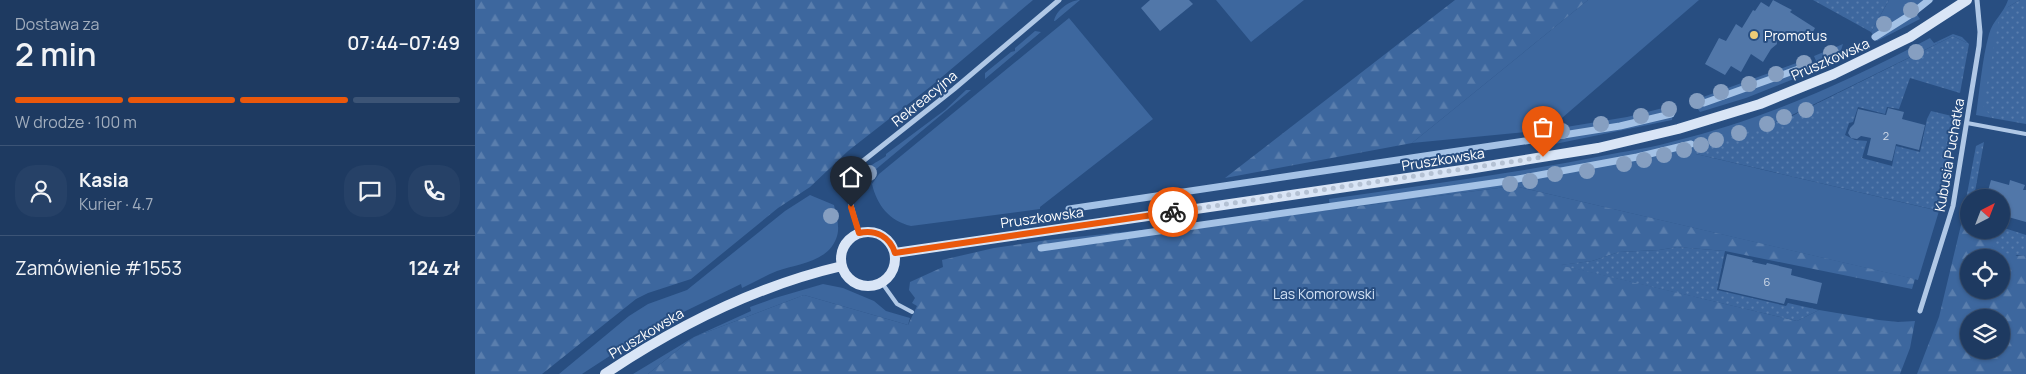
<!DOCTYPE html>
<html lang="pl">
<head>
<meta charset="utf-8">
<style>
	:root { --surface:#1e3a61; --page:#264167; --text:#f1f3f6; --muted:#a1adbd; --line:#3c5476; --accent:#ea580c }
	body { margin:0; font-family:Manrope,sans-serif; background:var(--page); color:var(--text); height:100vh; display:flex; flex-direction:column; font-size:19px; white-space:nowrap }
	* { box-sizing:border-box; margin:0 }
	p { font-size:16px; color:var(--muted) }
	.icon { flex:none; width:28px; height:28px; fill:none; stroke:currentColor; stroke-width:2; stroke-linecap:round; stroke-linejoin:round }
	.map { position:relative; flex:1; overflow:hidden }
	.sheet { display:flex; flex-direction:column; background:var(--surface); width:475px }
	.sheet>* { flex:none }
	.needle { width:32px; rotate:42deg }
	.fabs { position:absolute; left:1485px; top:189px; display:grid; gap:10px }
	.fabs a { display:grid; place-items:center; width:50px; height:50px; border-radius:50%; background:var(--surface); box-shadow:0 1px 4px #0004,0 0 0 1px var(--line); font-size:25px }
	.pin { position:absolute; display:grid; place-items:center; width:42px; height:42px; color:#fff; margin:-51px -21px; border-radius:50% 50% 50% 0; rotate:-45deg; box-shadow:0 0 5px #0007 }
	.pin .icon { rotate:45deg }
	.courier { position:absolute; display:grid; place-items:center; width:50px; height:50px; margin:-25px; border:4px solid #ea580c; border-radius:50%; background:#fff; color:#222; box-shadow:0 1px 6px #0007 }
	.overview em { font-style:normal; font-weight:600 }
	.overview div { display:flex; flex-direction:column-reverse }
	.overview { display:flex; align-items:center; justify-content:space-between; height:85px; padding:0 15px }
	h1 { font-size:32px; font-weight:600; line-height:38px }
	.bar { display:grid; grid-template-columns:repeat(4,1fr); gap:8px 5px; align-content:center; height:60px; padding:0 15px }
	.bar i { height:6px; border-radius:4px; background:var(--line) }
	.bar .on { background:var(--accent) }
	.bar p { grid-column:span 4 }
	.line { display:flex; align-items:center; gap:12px; padding:0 15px; border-top:1px solid var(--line) }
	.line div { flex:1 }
	.round { display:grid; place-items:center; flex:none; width:52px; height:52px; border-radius:20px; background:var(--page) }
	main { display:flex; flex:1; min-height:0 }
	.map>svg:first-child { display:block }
	.grass { fill:#3d679e }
	.forest { fill:url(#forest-firs); fill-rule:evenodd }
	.park { fill:url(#park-dots) }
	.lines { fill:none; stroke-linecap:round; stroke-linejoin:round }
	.stream { stroke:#a4c2e6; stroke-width:7 }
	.building { fill:#5177a9 }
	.lane { stroke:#b0c8e6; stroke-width:4 }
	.street { stroke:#b0c8e6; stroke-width:5 }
	.secondary { stroke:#d9e5f6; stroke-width:10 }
	.tree { fill:#869fc1 }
	.done { stroke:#b4c1d3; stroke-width:5; stroke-dasharray:0 9 }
	.route { stroke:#ea580c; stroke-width:6 }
	.poi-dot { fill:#edcc76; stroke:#284e81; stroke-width:2 }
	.labels { text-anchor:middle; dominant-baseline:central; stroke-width:4; stroke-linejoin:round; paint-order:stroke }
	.number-label { font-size:11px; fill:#d4ddea }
	.poi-label { font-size:14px; fill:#fff; stroke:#284e81; text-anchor:start }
	.street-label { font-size:14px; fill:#fff; stroke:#284e81 }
	.park-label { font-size:14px; fill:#d3e2f5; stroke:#284e81 }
</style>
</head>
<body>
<main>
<section class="sheet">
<div class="overview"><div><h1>2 min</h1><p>Dostawa za</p></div><em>07:44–07:49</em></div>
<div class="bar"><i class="on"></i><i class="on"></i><i class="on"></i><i></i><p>W drodze · 100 m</p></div>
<div class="line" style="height:90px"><a class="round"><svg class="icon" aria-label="person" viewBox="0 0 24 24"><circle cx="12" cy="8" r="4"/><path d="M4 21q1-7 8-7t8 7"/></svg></a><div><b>Kasia</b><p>Kurier · 4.7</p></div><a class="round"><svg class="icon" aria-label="chat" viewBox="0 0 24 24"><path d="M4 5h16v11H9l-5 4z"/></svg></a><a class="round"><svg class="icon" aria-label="phone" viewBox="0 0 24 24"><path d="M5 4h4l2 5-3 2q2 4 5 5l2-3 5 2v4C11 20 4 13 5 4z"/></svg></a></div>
<div class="line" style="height:65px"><div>Zamówienie #1553</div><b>124 zł</b></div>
</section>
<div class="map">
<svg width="1551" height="374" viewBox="0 0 1551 374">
	<defs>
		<pattern id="forest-firs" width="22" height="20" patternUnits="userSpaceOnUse" patternTransform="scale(1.25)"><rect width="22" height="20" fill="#3d679e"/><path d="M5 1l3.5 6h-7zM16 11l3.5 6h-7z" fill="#5a7ead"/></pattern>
		<pattern id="park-dots" width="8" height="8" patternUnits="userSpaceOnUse" patternTransform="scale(1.25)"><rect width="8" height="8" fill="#3d679e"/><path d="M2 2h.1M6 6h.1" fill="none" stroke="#5a7ead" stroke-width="1.8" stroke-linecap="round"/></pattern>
	</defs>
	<rect width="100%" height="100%" fill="#284e81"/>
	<path class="grass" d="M605,0L580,21H579C581,10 595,0 605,0Z
		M741,0H829L776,42Z
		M1113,0H1224L1073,130L1152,117L1200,105L1197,120L1075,145L1072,130L937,143Z
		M1414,0H1459L1441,13L1445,19L1402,41L1396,32Z
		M1533,0H1545L1533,7L1509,106L1517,118L1501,115C1505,88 1507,60 1514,34C1518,20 1529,13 1533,0Z
		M594,18L678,119L565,207V209L436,226C414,221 402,205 397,184L404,174Z
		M560,31L566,32L510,79V73L536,52L540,51V48Z
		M1478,34L1487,37L1494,44L1478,36L1313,117L1221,154L1464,211L1443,280L1039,186L855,210L854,199C948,185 1043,173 1137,154C1158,150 1180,147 1200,141C1290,119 1374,81 1455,38L1459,43Z
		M1368,44L1363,60L1344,68L1339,56Z
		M1335,58L1334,73L1271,98L1225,112L1217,101Z
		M491,90H496L400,170L392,182H386C389,166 400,164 411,156V154L470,110Z
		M335,195L359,205C361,216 366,227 361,239C352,262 322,264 302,271C290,276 279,282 267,288L266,284L184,324L107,374H84L154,316L173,304L212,290L310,211Z
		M348,284L368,288L399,301L411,311L435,318L433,325L329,295L219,337L173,374H158L219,337L276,311L275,307L300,298Z"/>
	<path class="forest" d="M0,0H558L455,87L373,151L335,187L303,208L216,279L173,293L161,299L67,374H0Z
		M980,0H1113L937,143L750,178Z
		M1039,186L1440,279L1437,289L1250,251L1202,247L1184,250L1144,252L1117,261L1086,265L1322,321L1344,310L1404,320L1423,322L1440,321L1435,348L1425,374H173L219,337L329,295L433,325L442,306L437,303L440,298L434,290L435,282L468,267L467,260L519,248L573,240L855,210Z
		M1494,220V230H1509V234L1542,256L1551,255V374H1442L1464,317L1487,221ZM1494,258H1526V290H1494ZM1494,318H1526V350H1494Z"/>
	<path class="park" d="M1338,0H1414L1396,32Z
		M1545,0H1551V124L1517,118L1508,106L1524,19L1533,7Z
		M1478,36L1494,44L1485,93L1435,78L1424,109L1412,107L1410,114L1383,107L1378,122L1374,123L1370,135L1380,140L1392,141L1387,158L1417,166L1421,146L1445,152L1452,119L1456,111L1481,117L1465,211L1221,154L1219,149L1313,118Z
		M1509,142L1499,197L1494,198V220L1487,221L1501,146Z
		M1526,227L1551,235V255C1534,257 1512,249 1509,230H1526Z
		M1202,247L1250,251L1242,290L1311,306L1313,303L1344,310L1322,321L1084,265L1117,261L1144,252L1184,250Z"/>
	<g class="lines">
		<path class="stream" d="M1400,37L1435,15L1454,0
			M1229,103L1332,66
			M594,209L1063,139L1145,126L1196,114
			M566,248L1032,181L1162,157L1216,144"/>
	</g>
	<path class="building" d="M675,0H714L718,4L685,31L666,8Z
		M1298,0L1317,10L1315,12L1340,28L1333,41L1329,38L1326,43L1305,31L1301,38L1302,44L1296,49L1288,62L1276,54L1266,72L1256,66L1250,75L1230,64L1244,38L1251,41L1261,24L1267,28L1278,10L1280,11L1286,2L1294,7Z
		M1413,108L1429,112L1427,119L1450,125L1444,150L1421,144L1417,161L1392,155L1396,138L1386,136L1382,139L1376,138L1373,133L1375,128L1379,124L1383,109L1411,115Z
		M1516,180L1534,185L1535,180L1550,185L1548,190H1551V222L1526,215V198H1511Z
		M1252,254L1278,260L1277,262L1291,265L1292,263L1317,269L1316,275L1347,283L1342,304L1311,298L1309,304L1244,289Z"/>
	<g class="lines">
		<path class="lane" d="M1492,123L1551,134
			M407,283L422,304L437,312"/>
		<path class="street" d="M384,233C377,209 367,188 383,165L479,89L584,0
			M1445,311L1478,206L1504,46L1505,32L1502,0"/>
		<path class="secondary" d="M366 259a27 27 0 1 1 54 0a27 27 0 1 1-54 0Z
			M420,253L994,169L1123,148L1203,129L1285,104L1359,74L1435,37L1492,0
			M130,374C203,325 281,286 367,266"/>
	</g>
	<g class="tree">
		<circle cx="1436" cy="10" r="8"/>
		<circle cx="1409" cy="24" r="8"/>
		<circle cx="1441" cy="52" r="8"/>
		<circle cx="1356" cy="53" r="8"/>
		<circle cx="1329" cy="63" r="8"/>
		<circle cx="1301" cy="74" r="8"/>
		<circle cx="1274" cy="84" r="8"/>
		<circle cx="1246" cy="92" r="8"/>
		<circle cx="1222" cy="101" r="8"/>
		<circle cx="1194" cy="109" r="8"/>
		<circle cx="1331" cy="110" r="8"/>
		<circle cx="1166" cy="116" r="8"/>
		<circle cx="1309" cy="117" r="8"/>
		<circle cx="1126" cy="124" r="8"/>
		<circle cx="1292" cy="124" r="8"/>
		<circle cx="1087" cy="131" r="8"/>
		<circle cx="1264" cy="133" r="8"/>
		<circle cx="1241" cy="140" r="8"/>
		<circle cx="1226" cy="145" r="8"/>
		<circle cx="1209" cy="150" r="8"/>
		<circle cx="1189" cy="155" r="8"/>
		<circle cx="1169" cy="160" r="8"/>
		<circle cx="1149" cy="164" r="8"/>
		<circle cx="1112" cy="171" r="8"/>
		<circle cx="394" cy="173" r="8"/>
		<circle cx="1080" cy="174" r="8"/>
		<circle cx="1055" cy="181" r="8"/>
		<circle cx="1035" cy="184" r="8"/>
		<circle cx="356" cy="216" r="8"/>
	</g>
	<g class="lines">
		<path class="done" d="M698,212L1068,157"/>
		<path class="route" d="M376,207L384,233C401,229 415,237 420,253L698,212"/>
	</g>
	<circle class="poi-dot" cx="1279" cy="35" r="5"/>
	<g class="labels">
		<g class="number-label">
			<text x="1411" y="135">2</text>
			<text x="1292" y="281">6</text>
		</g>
		<g class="poi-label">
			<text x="1289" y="35">Promotus</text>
		</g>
		<g class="street-label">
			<text transform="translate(1355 59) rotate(-24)">Pruszkowska</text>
			<text transform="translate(449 98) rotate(-39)">Rekreacyjna</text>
			<text transform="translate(1474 155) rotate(-80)">Kubusia Puchatka</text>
			<text transform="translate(968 159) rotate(-9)">Pruszkowska</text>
			<text transform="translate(567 217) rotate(-8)">Pruszkowska</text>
			<text transform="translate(171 333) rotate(-31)">Pruszkowska</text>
		</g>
		<g class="park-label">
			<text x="849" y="293">Las Komorowski</text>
		</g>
	</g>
</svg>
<div class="fabs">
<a><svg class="needle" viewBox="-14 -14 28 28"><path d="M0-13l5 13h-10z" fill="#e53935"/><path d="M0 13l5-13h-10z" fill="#a1adbd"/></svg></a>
<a><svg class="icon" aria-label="locate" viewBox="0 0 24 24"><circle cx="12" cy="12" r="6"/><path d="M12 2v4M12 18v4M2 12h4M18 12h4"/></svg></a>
<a><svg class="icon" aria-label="layers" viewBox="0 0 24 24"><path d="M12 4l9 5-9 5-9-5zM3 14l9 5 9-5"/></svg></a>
</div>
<div class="pin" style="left:1068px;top:157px;background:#ea580c"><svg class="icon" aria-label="bag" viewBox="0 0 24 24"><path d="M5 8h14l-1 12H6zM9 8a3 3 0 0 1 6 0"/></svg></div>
<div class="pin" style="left:376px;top:207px;background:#1f2937"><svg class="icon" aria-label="home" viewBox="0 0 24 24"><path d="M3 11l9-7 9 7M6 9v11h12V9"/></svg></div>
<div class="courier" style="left:698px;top:212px"><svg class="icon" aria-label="bike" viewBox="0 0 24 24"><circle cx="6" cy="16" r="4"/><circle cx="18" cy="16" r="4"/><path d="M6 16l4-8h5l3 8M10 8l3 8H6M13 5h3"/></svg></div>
</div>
</main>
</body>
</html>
